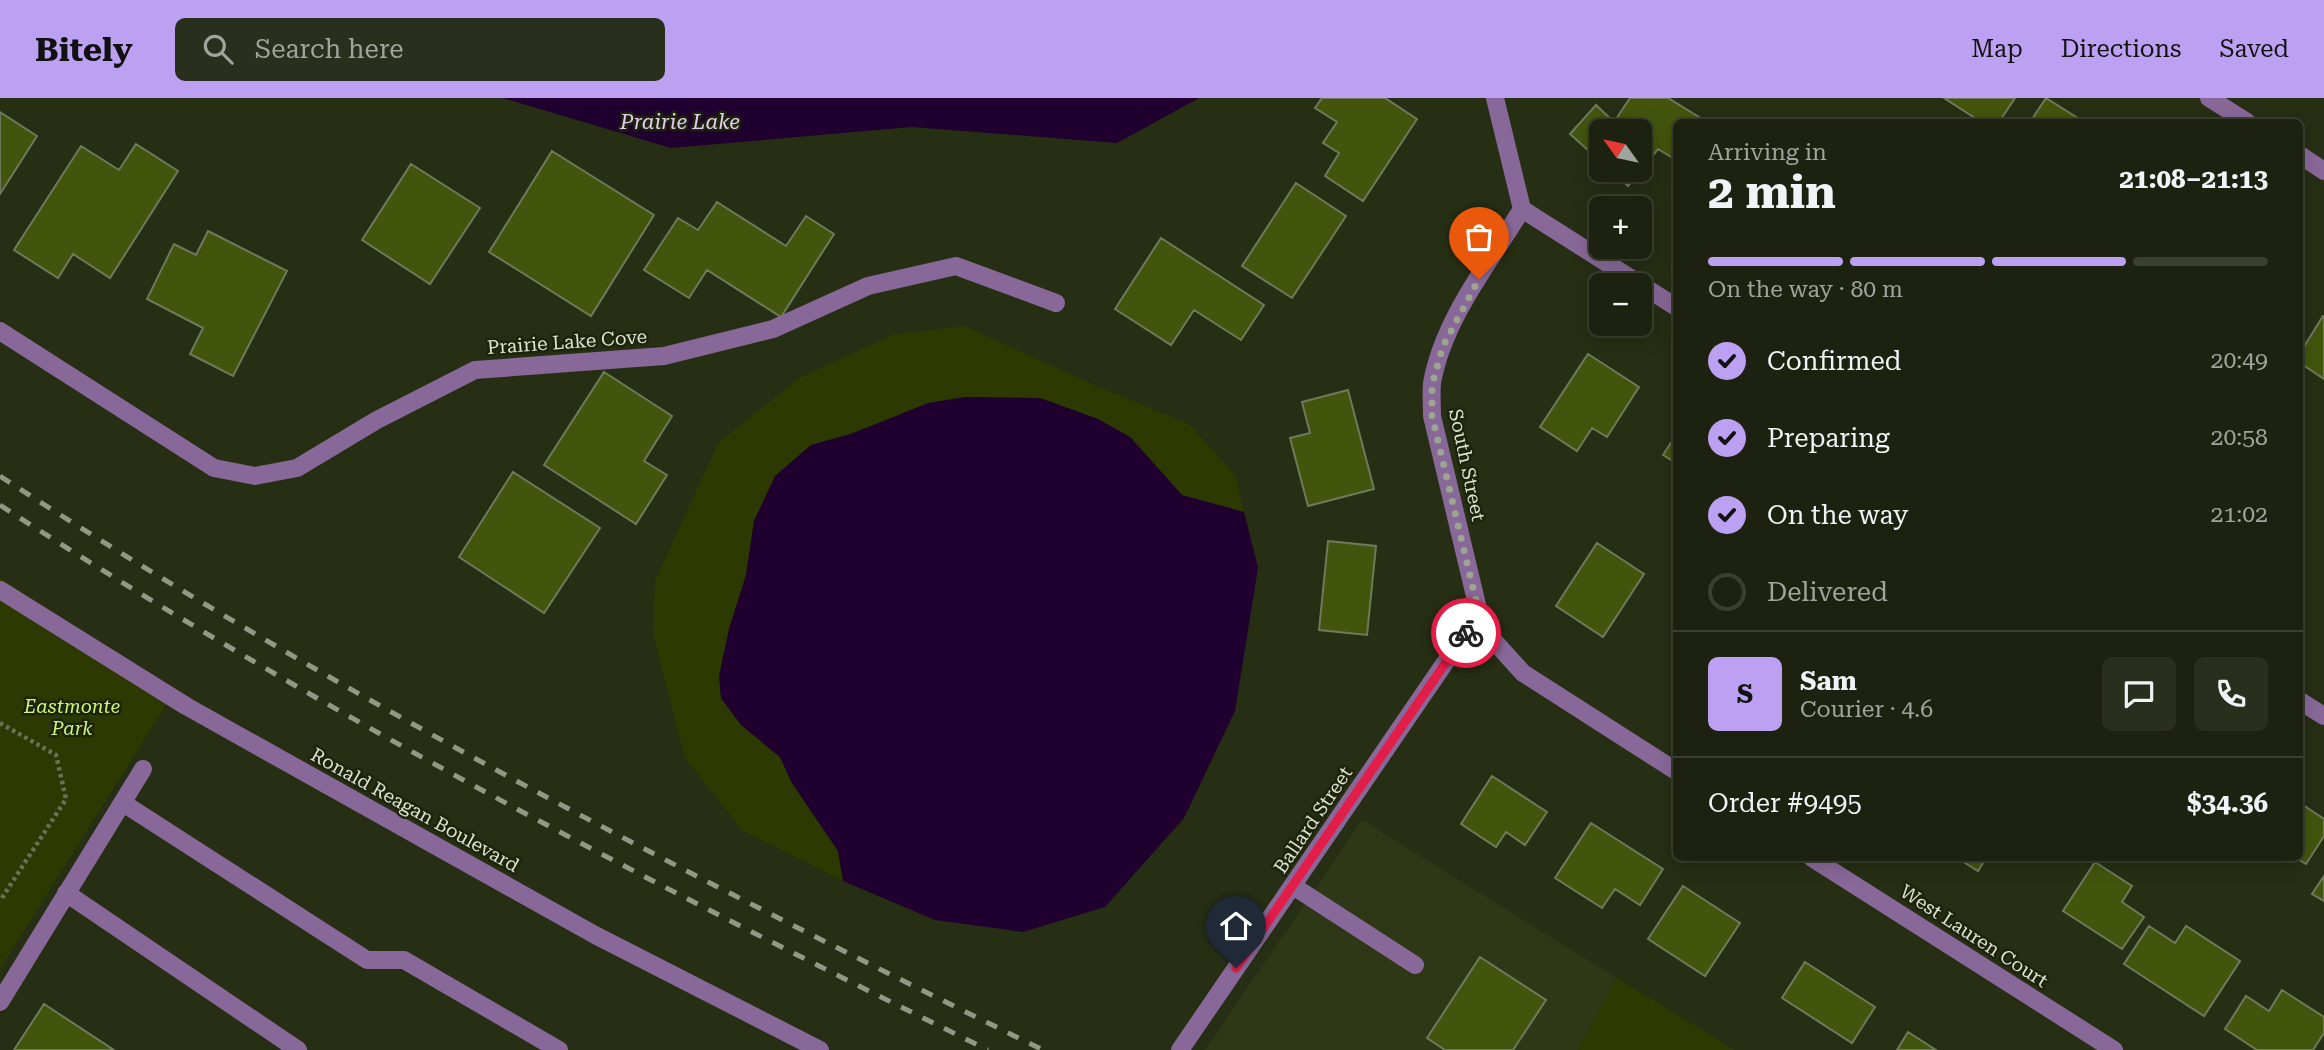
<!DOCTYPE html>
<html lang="en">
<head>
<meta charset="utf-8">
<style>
	:root { --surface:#1c220f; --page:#292f1d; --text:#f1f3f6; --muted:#a0a49e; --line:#3a3f2f; --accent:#bca0f2 }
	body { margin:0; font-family:"Roboto Serif",serif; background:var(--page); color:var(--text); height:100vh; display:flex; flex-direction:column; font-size:26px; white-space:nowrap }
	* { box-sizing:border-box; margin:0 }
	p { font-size:23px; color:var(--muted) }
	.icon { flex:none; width:38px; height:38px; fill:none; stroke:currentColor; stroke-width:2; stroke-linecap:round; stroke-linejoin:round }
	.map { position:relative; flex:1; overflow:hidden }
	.details { position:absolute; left:1673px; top:21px; width:630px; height:742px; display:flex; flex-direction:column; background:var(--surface); border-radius:10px; box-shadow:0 4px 18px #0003,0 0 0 2px var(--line) }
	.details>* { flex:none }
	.needle { width:46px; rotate:303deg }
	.controls { position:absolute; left:1589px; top:21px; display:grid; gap:14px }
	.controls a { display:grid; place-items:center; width:63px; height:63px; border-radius:10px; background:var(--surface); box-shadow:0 4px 18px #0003,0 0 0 2px var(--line); font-size:35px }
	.pin { position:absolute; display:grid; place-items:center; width:60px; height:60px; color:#fff; margin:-72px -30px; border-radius:50% 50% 50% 0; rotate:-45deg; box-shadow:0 0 7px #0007 }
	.pin .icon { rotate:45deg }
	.courier { position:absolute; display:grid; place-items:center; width:70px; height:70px; margin:-35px; border:5px solid #e11d48; border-radius:50%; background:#fff; color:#222; box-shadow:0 2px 9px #0007 }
	.summary em { font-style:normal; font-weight:700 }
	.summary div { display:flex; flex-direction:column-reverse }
	.summary { display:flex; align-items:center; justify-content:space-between; height:119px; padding:0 35px }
	h1 { font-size:46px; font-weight:700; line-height:52px }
	.bar { display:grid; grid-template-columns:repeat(4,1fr); gap:10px 7px; align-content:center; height:84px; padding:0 35px }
	.bar i { height:9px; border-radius:5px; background:var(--line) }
	.bar .selected { background:var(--accent) }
	.bar p { grid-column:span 4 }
	.line { display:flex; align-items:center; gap:18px; padding:0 35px; border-top:2px solid var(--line) }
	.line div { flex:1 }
	.round { display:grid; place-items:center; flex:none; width:74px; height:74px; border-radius:10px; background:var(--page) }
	ol { padding:0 35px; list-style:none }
	li { display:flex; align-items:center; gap:21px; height:77px }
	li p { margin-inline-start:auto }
	li .icon { padding:7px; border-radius:50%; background:var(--accent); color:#111; stroke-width:4 }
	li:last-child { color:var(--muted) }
	li i { width:38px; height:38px; border:4px solid var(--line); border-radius:50% }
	header { display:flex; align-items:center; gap:42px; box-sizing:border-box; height:98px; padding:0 35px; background:var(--accent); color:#111 }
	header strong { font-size:33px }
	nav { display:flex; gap:38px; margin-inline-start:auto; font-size:24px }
	.search { width:490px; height:63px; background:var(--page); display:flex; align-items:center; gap:18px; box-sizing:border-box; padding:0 24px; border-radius:10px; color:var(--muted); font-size:26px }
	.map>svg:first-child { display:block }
	.built { fill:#2e3817 }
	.green { fill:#2c3a02 }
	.water { fill:#20002e }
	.building { fill:#43550d; stroke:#6f795c; stroke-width:2 }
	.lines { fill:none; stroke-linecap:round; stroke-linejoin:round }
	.path { stroke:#69715a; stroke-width:4.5; stroke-dasharray:3.5 3.5; stroke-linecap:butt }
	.minor { stroke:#886898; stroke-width:18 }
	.rail { stroke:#919884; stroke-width:5; stroke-dasharray:12 12; stroke-linecap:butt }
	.done { stroke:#9da490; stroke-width:7; stroke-dasharray:0 12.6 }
	.route { stroke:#e11d48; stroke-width:9 }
	.labels { text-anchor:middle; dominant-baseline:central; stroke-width:5; stroke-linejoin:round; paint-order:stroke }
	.street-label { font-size:19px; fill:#dde3d3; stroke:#1c240a }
	.park-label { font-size:19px; font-style:italic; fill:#cff37e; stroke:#1c240a }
	.water-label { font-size:21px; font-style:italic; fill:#e6ccf3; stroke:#1c240a }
</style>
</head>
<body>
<header>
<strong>Bitely</strong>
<div class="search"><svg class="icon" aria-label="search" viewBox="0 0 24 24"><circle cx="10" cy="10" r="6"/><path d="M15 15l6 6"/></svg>Search here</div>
<nav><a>Map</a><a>Directions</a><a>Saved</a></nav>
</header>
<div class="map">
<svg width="2324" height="952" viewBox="0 0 2324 952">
	<rect width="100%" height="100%" fill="#262e14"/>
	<path class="built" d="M1362,722L1617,880L1577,952H1205Z"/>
	<path class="green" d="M964,228L1099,289L1189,326L1235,377L1244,414L1182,397L1130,339L1098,321L1040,300L965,299L811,347L754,423L746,477L729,531L719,578L721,601L762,645L780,659L792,685L838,753L843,783L743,733L685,660L653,535L655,483L718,345L799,280L894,236Z
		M0,479L171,599L0,871Z
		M1617,880L1735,952H1577Z"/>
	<path class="water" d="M503,0H1199L1117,45L912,29L671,50Z
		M965,299L1040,300L1098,321L1130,339L1182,397L1244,414L1258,470L1235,613L1184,720L1105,809L1023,834L935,822L843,783L838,753L792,685L780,659L741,627L721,600L719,578L729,531L746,477L754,423L775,378L811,347L851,336L928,305Z"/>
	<path class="building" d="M1322,0H1385L1417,21L1363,103L1325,78L1339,55L1323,45L1337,24L1315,10Z
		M1630,0H1668L1707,24H1676V62L1658,51L1628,88L1610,72H1640V33H1601V64L1570,36L1596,7L1614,24Z
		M1944,0H2015L1999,24H1981Z
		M2046,0L2084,24H2030Z
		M0,14L37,38L0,96Z
		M136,46L178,73L110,180L73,156L58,180L14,152L81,48L119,72Z
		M552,53L654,117L591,218L489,154Z
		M411,66L480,110L430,186L362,142Z
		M1296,85L1346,118L1292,200L1242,168Z
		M717,104L786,148L806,118L834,136L781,219L707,172L689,200L644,172L678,120L698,132Z
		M208,133L287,173L233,278L190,256L203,230L147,201L174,146L196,157Z
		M1161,140L1264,207L1241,242L1194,212L1171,247L1115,211Z
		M2323,218H2324V281L2300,265V255Z
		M1588,256L1639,289L1607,339L1592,330L1577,353L1540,329Z
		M604,274L672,318L644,363L667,377L636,426L544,367Z
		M1348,292L1374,391L1308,408L1290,340L1310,335L1302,304Z
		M1676,337V365L1663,357Z
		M513,374L600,430L544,515L459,459Z
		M1328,443L1376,448L1367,537L1319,532Z
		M1597,445L1644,476L1603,539L1556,508Z
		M1492,678L1547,714L1525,747L1506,734L1496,749L1461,726Z
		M2300,705L2324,721V738L2306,766L2296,760H2300Z
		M1591,725L1663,771L1640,807L1615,791L1602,810L1555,780Z
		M1957,760H1986L1978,773Z
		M2095,764L2132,788L2122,804L2144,819L2122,851L2063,813Z
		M2324,778V803L2312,796Z
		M1683,788L1740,825L1705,878L1648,841Z
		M2149,828L2175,845L2186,828L2240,863L2204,918L2124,866Z
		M1480,859L1546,902L1513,952H1445L1427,940Z
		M1805,864L1875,909L1852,945L1782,900Z
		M2282,892L2324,919V935L2313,952H2257L2225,931L2246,898L2269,913Z
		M44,906L114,952H14Z
		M1908,934L1936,952H1897Z"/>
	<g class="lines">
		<path class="path" d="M0,625L56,657L66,701L0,803"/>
		<path class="minor" d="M1495,0L1522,111C1489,165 1443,222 1432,285C1431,296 1432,308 1432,318L1479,515L1494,543L1523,575L1676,673
			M2209,0L2247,24
			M2300,57L2324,73
			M1522,111L1676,209
			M0,233L214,370L255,378L297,370L377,322L475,272L664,258L773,231L868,188L956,168L1056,205
			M0,492L186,608L595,837L820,952
			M2300,603L2324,618
			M123,705L367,862H404L559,952
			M1812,760L2114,952
			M1293,788L1415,867
			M66,795L298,952
			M0,904L143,671
			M1180,952L1479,515"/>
		<path class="rail" d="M0,378C332,595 687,777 1043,952
			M0,407C315,612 651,786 988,952"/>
	</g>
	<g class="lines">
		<path class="done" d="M1466,535L1479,515L1432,318V287L1443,248L1479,181"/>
		<path class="route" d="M1236,870L1466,535"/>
	</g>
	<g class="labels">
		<g class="street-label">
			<text transform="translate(567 244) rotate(-4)">Prairie Lake Cove</text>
			<text transform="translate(1467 367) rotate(78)">South Street</text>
			<text transform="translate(415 712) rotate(29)">Ronald Reagan Boulevard</text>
			<text transform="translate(1313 722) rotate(-56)">Ballard Street</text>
			<text transform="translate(1974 838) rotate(33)">West Lauren Court</text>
		</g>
		<g class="park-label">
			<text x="72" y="608">Eastmonte<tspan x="72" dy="22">Park</tspan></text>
		</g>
		<g class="water-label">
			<text x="680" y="24">Prairie Lake</text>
		</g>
	</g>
</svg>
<div class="controls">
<a><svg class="needle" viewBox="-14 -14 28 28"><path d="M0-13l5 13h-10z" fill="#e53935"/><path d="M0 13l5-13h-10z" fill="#a0a49e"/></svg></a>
<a>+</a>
<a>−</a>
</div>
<div class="pin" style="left:1479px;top:181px;background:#ea580c"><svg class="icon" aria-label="bag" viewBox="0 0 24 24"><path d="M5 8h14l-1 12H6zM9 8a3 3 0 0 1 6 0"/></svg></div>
<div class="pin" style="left:1236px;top:870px;background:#1f2937"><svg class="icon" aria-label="home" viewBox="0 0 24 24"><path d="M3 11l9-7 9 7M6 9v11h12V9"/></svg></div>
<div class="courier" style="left:1466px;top:535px"><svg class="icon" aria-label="bike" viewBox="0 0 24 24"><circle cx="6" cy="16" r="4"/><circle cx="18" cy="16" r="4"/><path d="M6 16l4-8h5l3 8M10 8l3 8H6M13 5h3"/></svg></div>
<section class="details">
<div class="summary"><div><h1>2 min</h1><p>Arriving in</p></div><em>21:08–21:13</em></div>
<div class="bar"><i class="selected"></i><i class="selected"></i><i class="selected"></i><i></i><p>On the way · 80 m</p></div>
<ol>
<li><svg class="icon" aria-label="check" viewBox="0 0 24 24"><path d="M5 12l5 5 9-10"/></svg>Confirmed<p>20:49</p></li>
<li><svg class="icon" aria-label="check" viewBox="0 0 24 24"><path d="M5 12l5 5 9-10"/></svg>Preparing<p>20:58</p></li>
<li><svg class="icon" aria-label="check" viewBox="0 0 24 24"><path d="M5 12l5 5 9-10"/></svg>On the way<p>21:02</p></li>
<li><i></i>Delivered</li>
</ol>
<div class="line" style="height:126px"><b class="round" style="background:var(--accent);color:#111">S</b><div><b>Sam</b><p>Courier · 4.6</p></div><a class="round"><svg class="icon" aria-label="chat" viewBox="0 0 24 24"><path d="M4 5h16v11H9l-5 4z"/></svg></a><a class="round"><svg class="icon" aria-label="phone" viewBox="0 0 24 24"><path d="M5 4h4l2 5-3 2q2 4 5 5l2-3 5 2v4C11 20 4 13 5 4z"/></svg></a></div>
<div class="line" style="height:91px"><div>Order #9495</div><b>$34.36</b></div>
</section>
</div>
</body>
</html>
